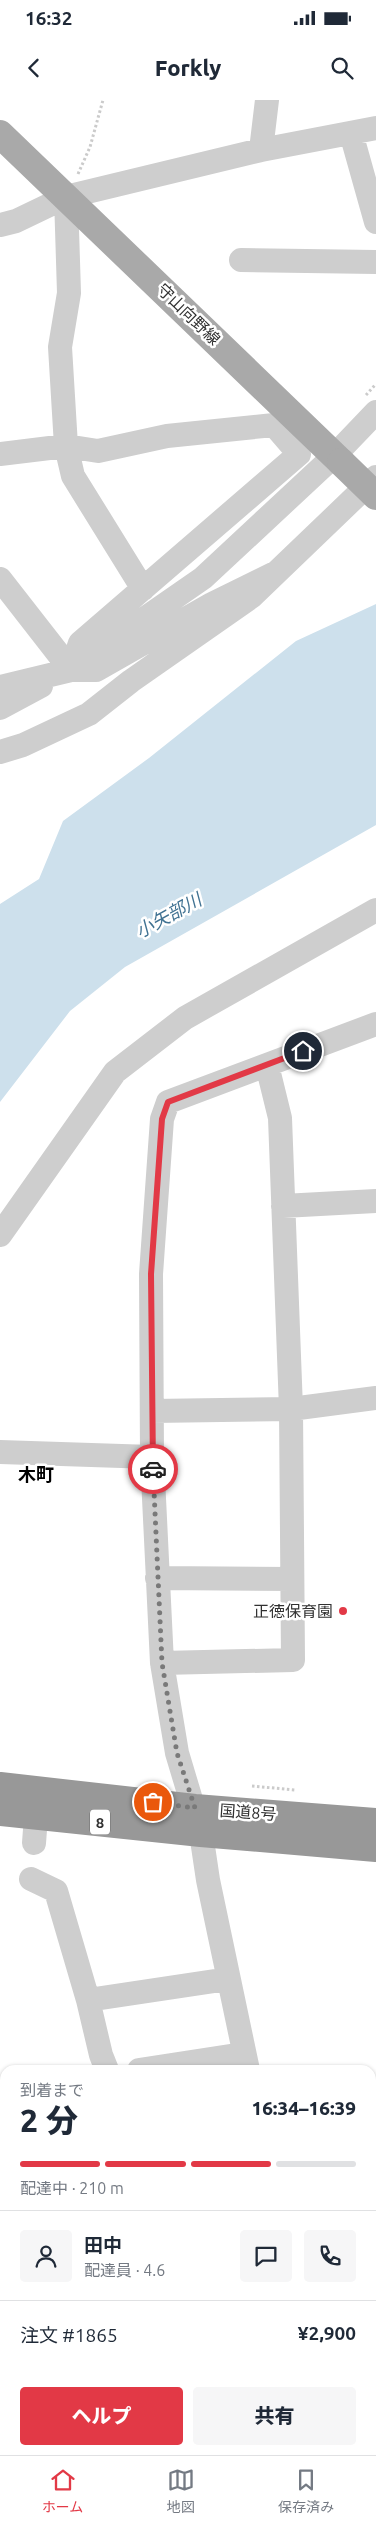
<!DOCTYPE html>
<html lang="ja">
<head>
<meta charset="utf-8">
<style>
	:root { --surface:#fff; --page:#f6f6f7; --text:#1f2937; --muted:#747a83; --line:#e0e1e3; --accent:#e23946 }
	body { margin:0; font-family:Ubuntu,"Noto Sans JP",sans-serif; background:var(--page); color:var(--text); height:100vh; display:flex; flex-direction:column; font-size:19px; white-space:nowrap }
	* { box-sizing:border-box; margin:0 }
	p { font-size:16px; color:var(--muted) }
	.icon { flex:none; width:28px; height:28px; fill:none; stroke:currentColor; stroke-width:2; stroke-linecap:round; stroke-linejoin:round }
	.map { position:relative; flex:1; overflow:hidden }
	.panel { position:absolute; left:0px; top:1965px; width:376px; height:390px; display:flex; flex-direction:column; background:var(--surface); border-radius:15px 15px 0 0; box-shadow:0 1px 4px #0004 }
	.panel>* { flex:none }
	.pin { position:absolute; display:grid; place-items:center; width:42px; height:42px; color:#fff; margin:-21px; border:2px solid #fff; border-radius:50%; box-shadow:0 1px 5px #0007 }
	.courier { position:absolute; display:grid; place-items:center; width:50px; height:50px; margin:-25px; border:4px solid #e23946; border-radius:50%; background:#fff; color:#222; box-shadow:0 1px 6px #0007 }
	.headline em { font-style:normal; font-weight:800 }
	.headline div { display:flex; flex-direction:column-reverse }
	.headline { display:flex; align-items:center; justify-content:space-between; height:85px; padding:0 20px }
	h1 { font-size:32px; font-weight:800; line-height:38px }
	.bar { display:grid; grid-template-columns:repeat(4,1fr); gap:8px 5px; align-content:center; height:60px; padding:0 20px }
	.bar i { height:6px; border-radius:4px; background:var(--line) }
	.bar .current { background:var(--accent) }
	.bar p { grid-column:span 4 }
	.line { display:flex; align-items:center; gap:12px; padding:0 20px; border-top:1px solid var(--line) }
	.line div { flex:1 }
	.round { display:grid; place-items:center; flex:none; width:52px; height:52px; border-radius:5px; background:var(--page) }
	.button { display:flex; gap:10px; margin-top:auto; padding:10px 20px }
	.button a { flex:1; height:58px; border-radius:5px; background:var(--accent); color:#fff; font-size:20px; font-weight:800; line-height:58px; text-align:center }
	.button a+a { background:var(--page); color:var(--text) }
	.status { display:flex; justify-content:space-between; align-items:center; height:35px; padding:0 25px; background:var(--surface); direction:ltr }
	.status svg { height:14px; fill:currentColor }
	header { display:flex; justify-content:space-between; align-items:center; height:65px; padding:0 20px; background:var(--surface); font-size:22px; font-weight:800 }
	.tab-bar { display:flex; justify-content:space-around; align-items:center; height:70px; border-top:1px solid var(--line); background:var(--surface); font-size:14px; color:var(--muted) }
	.tab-bar a { display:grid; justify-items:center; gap:2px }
	.tab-bar .current { color:var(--accent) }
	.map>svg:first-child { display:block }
	.water { fill:#cde0ec }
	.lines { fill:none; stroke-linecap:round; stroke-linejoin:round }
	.path { stroke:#cbcbcb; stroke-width:3; stroke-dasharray:2.5 2.5; stroke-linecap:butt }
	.minor { stroke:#cecece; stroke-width:24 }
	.major { stroke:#a9a9a9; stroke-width:28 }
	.highway { stroke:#989898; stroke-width:28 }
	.major-bridge { stroke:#a9a9a9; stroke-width:28 }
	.done { stroke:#797979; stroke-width:5; stroke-dasharray:0 9 }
	.route { stroke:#e23946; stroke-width:6 }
	.poi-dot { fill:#e23946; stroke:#fff; stroke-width:2 }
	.labels { text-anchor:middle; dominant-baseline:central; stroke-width:5; stroke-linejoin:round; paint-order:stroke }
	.shield { fill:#fff; stroke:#6f6f6f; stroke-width:1 }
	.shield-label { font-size:15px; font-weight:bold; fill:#313131 }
	.street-label { font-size:16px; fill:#313131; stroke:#fff }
	.poi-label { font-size:16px; fill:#313131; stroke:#fff; text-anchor:end }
	.water-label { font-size:18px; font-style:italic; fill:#407292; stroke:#fff }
	.neighbourhood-label { font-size:18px; font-weight:bold; fill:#000; stroke:#fff }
</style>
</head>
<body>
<div class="status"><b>16:32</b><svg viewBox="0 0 49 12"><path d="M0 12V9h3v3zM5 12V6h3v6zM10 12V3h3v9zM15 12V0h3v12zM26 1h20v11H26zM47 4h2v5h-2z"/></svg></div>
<header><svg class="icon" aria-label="back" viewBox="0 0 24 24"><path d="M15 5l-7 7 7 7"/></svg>Forkly<svg class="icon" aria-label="search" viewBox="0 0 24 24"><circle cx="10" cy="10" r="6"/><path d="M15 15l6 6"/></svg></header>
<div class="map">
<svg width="376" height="2355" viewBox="0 0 376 2355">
	<rect width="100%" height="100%" fill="#fff"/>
	<path class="water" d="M376,504V725L125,867L70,911L0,1002V804L39,779L63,721L149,658L296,541Z
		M0,2304L5,2313V2350H26L29,2355H0Z"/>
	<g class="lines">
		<path class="path" d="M78,74L90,47L103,0
			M366,295L376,284
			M252,1686L295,1690"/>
		<path class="minor" d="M351,33L376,122
			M261,50L267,0
			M66,97L69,193L60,247L66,346L73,376L143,489
			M0,125L16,121L66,97L261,50L376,28
			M241,160L376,162
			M0,354L66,346L98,351L167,336L274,325L299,354L80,543L71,570
			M277,472L376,377
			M0,479L71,570
			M79,564L203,478L334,356L376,312
			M0,587L71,570H96L212,504L277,472L251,497L131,581L89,614L23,645L0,652
			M0,608L41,586
			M283,1106L376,1101
			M0,1135L115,972L185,918L376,810
			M152,1311L291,1309L376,1298
			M0,1352L152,1357
			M157,1478L292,1479
			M162,1563L293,1560L291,1309L280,1018L267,965
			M34,1743L36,1716
			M31,1779L56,1791L88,1900
			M107,1970L101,1955L88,1900L228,1879
			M139,1970L243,1954
			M248,1970L208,1780L201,1733L177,1653L162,1563L152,1357L151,1174L162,1019L168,1002L376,924
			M371,2043H376
			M0,2083L5,2082
			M0,2250L5,2259
			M371,2332H376
			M297,2350L298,2355
			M72,2355L84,2350"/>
		<path class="major" d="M0,34L341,362"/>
		<path class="highway" d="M0,1686L195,1708L376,1722
			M0,1712L201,1733L376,1748"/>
		<path class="major-bridge" d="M341,362L376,396"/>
	</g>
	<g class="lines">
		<path class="done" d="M153,1369L162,1563L177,1653L195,1708L153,1702"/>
		<path class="route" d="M153,1369L151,1174L162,1019L168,1002L303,951"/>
	</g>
	<circle class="poi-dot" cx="343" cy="1511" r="5"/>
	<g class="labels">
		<rect class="shield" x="90" y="1709.5" width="20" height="25" rx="4"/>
		<g class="shield-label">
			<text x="100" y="1722">8</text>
		</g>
		<g class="street-label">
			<text transform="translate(189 214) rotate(44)">守山向野線</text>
			<text transform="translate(248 1712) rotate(4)">国道8号</text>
		</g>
		<g class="poi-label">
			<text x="333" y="1511">正徳保育園</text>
		</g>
		<g class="water-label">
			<text transform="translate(168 815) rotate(-29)">小矢部川</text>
		</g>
		<g class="neighbourhood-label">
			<text x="36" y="1374">木町</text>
		</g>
	</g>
</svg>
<div class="pin" style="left:153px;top:1702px;background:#ea580c"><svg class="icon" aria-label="bag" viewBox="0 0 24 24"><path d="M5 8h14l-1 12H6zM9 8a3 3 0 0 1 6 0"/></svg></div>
<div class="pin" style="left:303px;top:951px;background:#1f2937"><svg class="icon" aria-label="home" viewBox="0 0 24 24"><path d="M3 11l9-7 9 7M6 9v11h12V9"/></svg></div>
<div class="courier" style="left:153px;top:1369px"><svg class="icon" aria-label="car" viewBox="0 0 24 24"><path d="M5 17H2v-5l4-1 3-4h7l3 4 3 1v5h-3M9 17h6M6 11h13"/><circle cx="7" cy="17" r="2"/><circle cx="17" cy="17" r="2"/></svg></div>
<section class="panel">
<div class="headline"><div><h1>2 分</h1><p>到着まで</p></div><em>16:34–16:39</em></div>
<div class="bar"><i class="current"></i><i class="current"></i><i class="current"></i><i></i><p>配達中 · 210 m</p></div>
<div class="line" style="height:90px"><a class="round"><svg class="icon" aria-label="person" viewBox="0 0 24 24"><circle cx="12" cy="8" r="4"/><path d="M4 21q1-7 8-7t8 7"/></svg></a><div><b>田中</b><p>配達員 · 4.6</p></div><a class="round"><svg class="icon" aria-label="chat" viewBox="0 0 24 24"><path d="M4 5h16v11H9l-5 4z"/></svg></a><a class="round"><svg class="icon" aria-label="phone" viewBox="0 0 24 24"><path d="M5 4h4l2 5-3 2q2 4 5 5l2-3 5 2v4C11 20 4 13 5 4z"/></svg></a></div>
<div class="line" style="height:65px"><div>注文 #1865</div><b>¥2,900</b></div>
<div class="button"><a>ヘルプ</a><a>共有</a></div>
</section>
</div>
<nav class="tab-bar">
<a class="current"><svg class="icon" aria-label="home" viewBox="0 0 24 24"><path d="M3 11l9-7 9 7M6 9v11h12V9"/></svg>ホーム</a>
<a><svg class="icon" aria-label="map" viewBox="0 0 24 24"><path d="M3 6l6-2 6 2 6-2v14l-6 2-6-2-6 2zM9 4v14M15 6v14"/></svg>地図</a>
<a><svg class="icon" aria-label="saved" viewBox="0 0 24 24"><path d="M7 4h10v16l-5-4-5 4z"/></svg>保存済み</a>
</nav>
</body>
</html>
